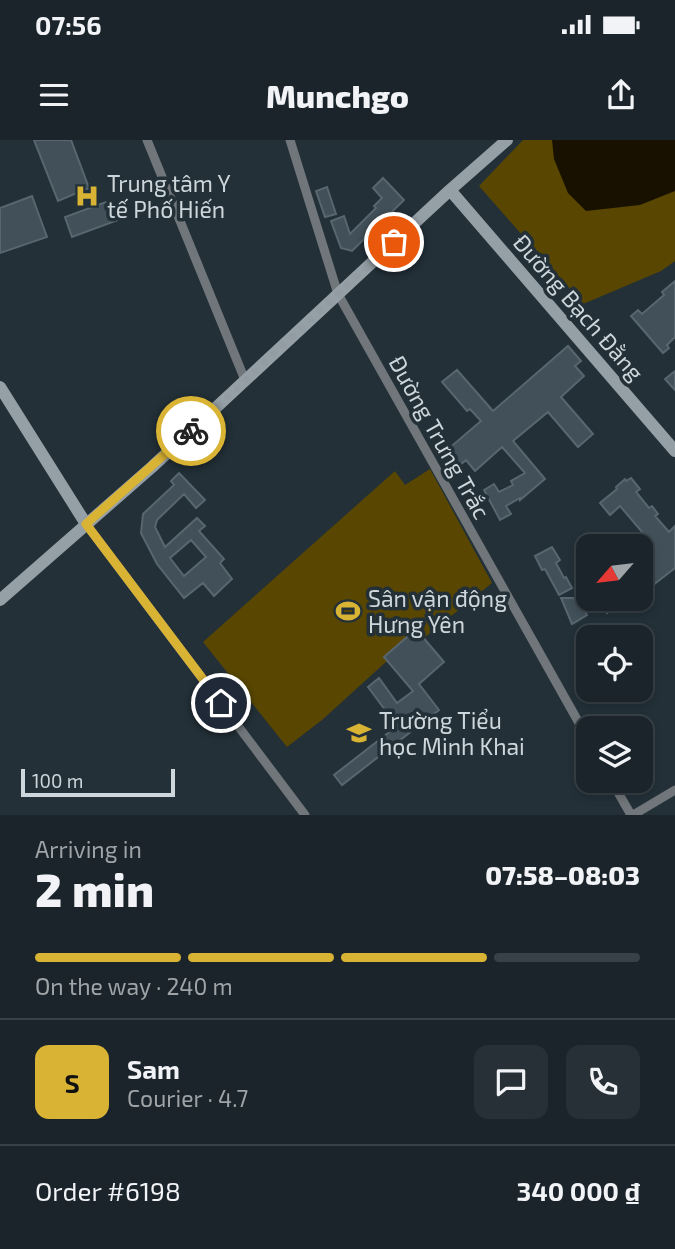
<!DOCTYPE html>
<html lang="en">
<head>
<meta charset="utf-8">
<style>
	:root { --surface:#1a242a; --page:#273036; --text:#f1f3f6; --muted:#9fa4a8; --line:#384147; --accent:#d9b334 }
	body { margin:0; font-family:"Exo 2",sans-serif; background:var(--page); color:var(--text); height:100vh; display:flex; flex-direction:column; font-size:26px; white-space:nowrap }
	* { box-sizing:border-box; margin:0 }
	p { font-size:23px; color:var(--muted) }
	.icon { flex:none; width:38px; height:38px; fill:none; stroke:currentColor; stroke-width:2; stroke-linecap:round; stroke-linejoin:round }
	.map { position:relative; height:675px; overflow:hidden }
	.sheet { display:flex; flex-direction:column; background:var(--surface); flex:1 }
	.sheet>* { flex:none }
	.needle { width:46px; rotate:242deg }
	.buttons { position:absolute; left:576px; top:394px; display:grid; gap:14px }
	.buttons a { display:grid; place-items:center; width:77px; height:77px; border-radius:14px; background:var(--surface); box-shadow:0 4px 10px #0003,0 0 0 2px var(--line); font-size:35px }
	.scale { position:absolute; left:21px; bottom:18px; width:154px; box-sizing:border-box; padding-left:7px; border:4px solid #cdd6db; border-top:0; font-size:19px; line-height:24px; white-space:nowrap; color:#cdd6db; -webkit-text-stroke:5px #233038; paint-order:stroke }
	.pin { position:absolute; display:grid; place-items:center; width:60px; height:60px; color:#fff; margin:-30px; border:4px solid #fff; border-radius:50%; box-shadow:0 2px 7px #0007 }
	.courier { position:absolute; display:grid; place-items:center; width:70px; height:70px; margin:-35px; border:5px solid #d9b334; border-radius:50%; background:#fff; color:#222; box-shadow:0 2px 9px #0007 }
	.headline em { font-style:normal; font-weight:800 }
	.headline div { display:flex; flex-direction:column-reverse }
	.headline { display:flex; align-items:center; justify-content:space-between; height:119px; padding:0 35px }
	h1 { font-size:46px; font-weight:800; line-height:52px }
	.bar { display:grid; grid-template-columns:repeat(4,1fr); gap:10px 7px; align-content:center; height:84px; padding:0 35px }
	.bar i { height:9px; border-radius:5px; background:var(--line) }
	.bar .current { background:var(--accent) }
	.bar p { grid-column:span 4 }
	.line { display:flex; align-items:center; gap:18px; padding:0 35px; border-top:2px solid var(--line) }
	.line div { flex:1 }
	.round { display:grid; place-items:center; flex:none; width:74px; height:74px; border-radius:14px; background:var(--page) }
	.status { display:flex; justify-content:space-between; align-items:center; height:49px; padding:0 35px; background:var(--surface); direction:ltr }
	.status svg { height:19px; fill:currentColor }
	header { display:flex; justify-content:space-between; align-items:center; height:91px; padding:0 35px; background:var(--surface); font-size:32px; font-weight:800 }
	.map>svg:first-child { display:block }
	.green { fill:#594701 }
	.water { fill:#181100 }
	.building { fill:#425059; stroke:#58666f; stroke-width:2; fill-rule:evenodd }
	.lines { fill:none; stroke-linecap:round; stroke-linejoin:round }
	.street { stroke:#70767a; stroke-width:9 }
	.secondary { stroke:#959fa6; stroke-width:12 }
	.done { stroke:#929ca2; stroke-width:7; stroke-dasharray:0 12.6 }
	.route { stroke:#d9b334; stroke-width:9 }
	.labels { text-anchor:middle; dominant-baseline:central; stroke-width:7; stroke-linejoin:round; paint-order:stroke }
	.poi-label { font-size:23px; fill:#cdd6db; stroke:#233038; text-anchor:start }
	.street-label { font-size:23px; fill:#cdd6db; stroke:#233038 }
</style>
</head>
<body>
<div class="status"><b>07:56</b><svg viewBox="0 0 49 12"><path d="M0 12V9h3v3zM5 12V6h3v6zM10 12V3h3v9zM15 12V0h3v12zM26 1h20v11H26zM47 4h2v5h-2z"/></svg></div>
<header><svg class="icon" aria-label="menu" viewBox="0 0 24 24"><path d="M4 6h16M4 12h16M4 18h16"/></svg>Munchgo<svg class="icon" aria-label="share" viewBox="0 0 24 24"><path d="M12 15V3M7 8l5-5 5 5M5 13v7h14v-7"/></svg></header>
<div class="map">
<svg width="675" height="675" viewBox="0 0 675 675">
	<rect width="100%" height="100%" fill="#233038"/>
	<path class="green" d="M523,0H675V121L661,131L583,164L479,46Z
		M430,329L492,443L424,498L444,522L411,550L387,521L322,580L287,607L203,502L395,331L405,345Z"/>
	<path class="water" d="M552,0H675V51L640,65L586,71L568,53L554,19Z"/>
	<path class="building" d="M34,0H71L89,48L58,61Z
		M383,38L404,60L352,111L341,108L331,81L344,76L350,94L376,68L374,66L382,58L373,48Z
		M327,47L336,74L325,77L316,51Z
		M32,56L47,97L0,113V68Z
		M106,62L109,70L124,64L129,76L72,97L65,77Z
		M675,141V197L667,205L669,208L663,213L631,176L638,170L642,174L664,155L662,152Z
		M568,206L581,221L575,226L584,236L561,257L593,294L578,307L548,272L513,301L545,339L520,360V358L506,366L511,374L500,380L484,350L494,344L499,352L513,345L511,341L525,333L502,307L475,331L466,320L460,325L447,310L481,281L470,269L467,271L442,242L457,230L493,271Z
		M675,231V250L665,239Z
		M179,333L205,360L196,368L184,354L157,380L155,387L165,407L197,378L205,386L199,391L224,419L220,423L232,439L214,456L203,443L184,458L157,424L141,393L143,374L174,345L171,341ZM191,400L206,417L184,436L170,418Z
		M631,338L640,349L636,352L649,368L652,366L658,374L655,376L669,392L675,386V428L653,445L645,435L654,428L643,415L654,406L620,366L610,375L600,363L617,349L616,347L625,339L626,341Z
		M552,407L560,420L556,423L564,438L566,437L572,448L559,455L545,429L542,430L535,416Z
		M561,458H574L577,464L581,463L587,475L572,484Z
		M595,458H625L607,473Z
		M416,489L444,522L419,544L439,570L342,645L334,635L397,586L368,547L379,538L397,563L413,551L384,517Z"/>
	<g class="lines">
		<path class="street" d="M147,0L245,240
			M290,0L338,154L588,599
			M86,384L305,675
			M611,640L631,675
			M633,675L675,650"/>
		<path class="secondary" d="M450,50L675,311
			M0,247L86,384
			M0,460L152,327L450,50L507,0"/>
	</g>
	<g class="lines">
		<path class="done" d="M191,291L394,102"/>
		<path class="route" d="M191,291L86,384L221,563"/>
	</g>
	<defs>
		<g id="hospital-bare" transform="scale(1.89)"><path d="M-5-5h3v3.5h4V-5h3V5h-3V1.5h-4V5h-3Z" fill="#d9b334" stroke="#233038" stroke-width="2.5" paint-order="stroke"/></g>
		<g id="stadium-bare" transform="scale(1.89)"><path d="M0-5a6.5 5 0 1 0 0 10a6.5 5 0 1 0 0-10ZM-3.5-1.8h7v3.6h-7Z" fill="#d9b334" stroke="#233038" stroke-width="2.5" paint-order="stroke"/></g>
		<g id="school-bare" transform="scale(1.89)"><path d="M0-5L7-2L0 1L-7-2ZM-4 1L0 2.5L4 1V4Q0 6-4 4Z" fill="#d9b334" stroke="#233038" stroke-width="2.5" paint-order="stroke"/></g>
	</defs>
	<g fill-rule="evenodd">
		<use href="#hospital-bare" x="87" y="56"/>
		<use href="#stadium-bare" x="348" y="471"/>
		<use href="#school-bare" x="359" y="593"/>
	</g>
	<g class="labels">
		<g class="poi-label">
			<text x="107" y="43">Trung tâm Y<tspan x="107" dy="26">tế Phố Hiến</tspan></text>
			<text x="368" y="458">Sân vận động<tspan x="368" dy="26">Hưng Yên</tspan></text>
			<text x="379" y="580">Trường Tiểu<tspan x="379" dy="26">học Minh Khai</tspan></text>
		</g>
		<g class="street-label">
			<text transform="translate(579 167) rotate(49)">Đường Bạch Đằng</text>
			<text transform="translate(440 297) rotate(61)">Đường Trưng Trắc</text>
		</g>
	</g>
</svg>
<div class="buttons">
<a><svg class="needle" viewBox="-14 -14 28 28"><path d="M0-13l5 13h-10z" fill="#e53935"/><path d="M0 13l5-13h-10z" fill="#9fa4a8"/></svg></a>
<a><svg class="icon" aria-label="locate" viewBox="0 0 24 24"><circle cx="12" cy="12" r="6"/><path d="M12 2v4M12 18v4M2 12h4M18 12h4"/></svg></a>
<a><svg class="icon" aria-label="layers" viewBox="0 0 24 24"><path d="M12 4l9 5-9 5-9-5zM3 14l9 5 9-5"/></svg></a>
</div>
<div class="scale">100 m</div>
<div class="pin" style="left:394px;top:102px;background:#ea580c"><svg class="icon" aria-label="bag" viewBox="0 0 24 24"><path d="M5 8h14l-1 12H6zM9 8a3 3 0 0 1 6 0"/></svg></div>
<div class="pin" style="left:221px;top:563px;background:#1f2937"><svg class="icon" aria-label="home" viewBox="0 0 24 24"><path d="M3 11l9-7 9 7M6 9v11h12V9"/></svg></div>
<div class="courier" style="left:191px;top:291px"><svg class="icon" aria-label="bike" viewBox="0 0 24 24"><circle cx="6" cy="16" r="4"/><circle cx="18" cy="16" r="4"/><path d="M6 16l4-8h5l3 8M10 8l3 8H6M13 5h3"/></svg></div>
</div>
<section class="sheet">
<div class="headline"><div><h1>2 min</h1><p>Arriving in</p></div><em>07:58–08:03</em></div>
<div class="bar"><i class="current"></i><i class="current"></i><i class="current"></i><i></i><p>On the way · 240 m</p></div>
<div class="line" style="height:126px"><b class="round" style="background:var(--accent);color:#111">S</b><div><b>Sam</b><p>Courier · 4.7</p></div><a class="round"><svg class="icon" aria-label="chat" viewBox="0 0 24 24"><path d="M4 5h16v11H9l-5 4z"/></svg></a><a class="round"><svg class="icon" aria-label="phone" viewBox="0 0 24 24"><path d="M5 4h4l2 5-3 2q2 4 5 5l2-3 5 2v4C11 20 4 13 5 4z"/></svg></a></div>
<div class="line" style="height:91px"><div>Order #6198</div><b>340 000 ₫</b></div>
</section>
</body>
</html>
